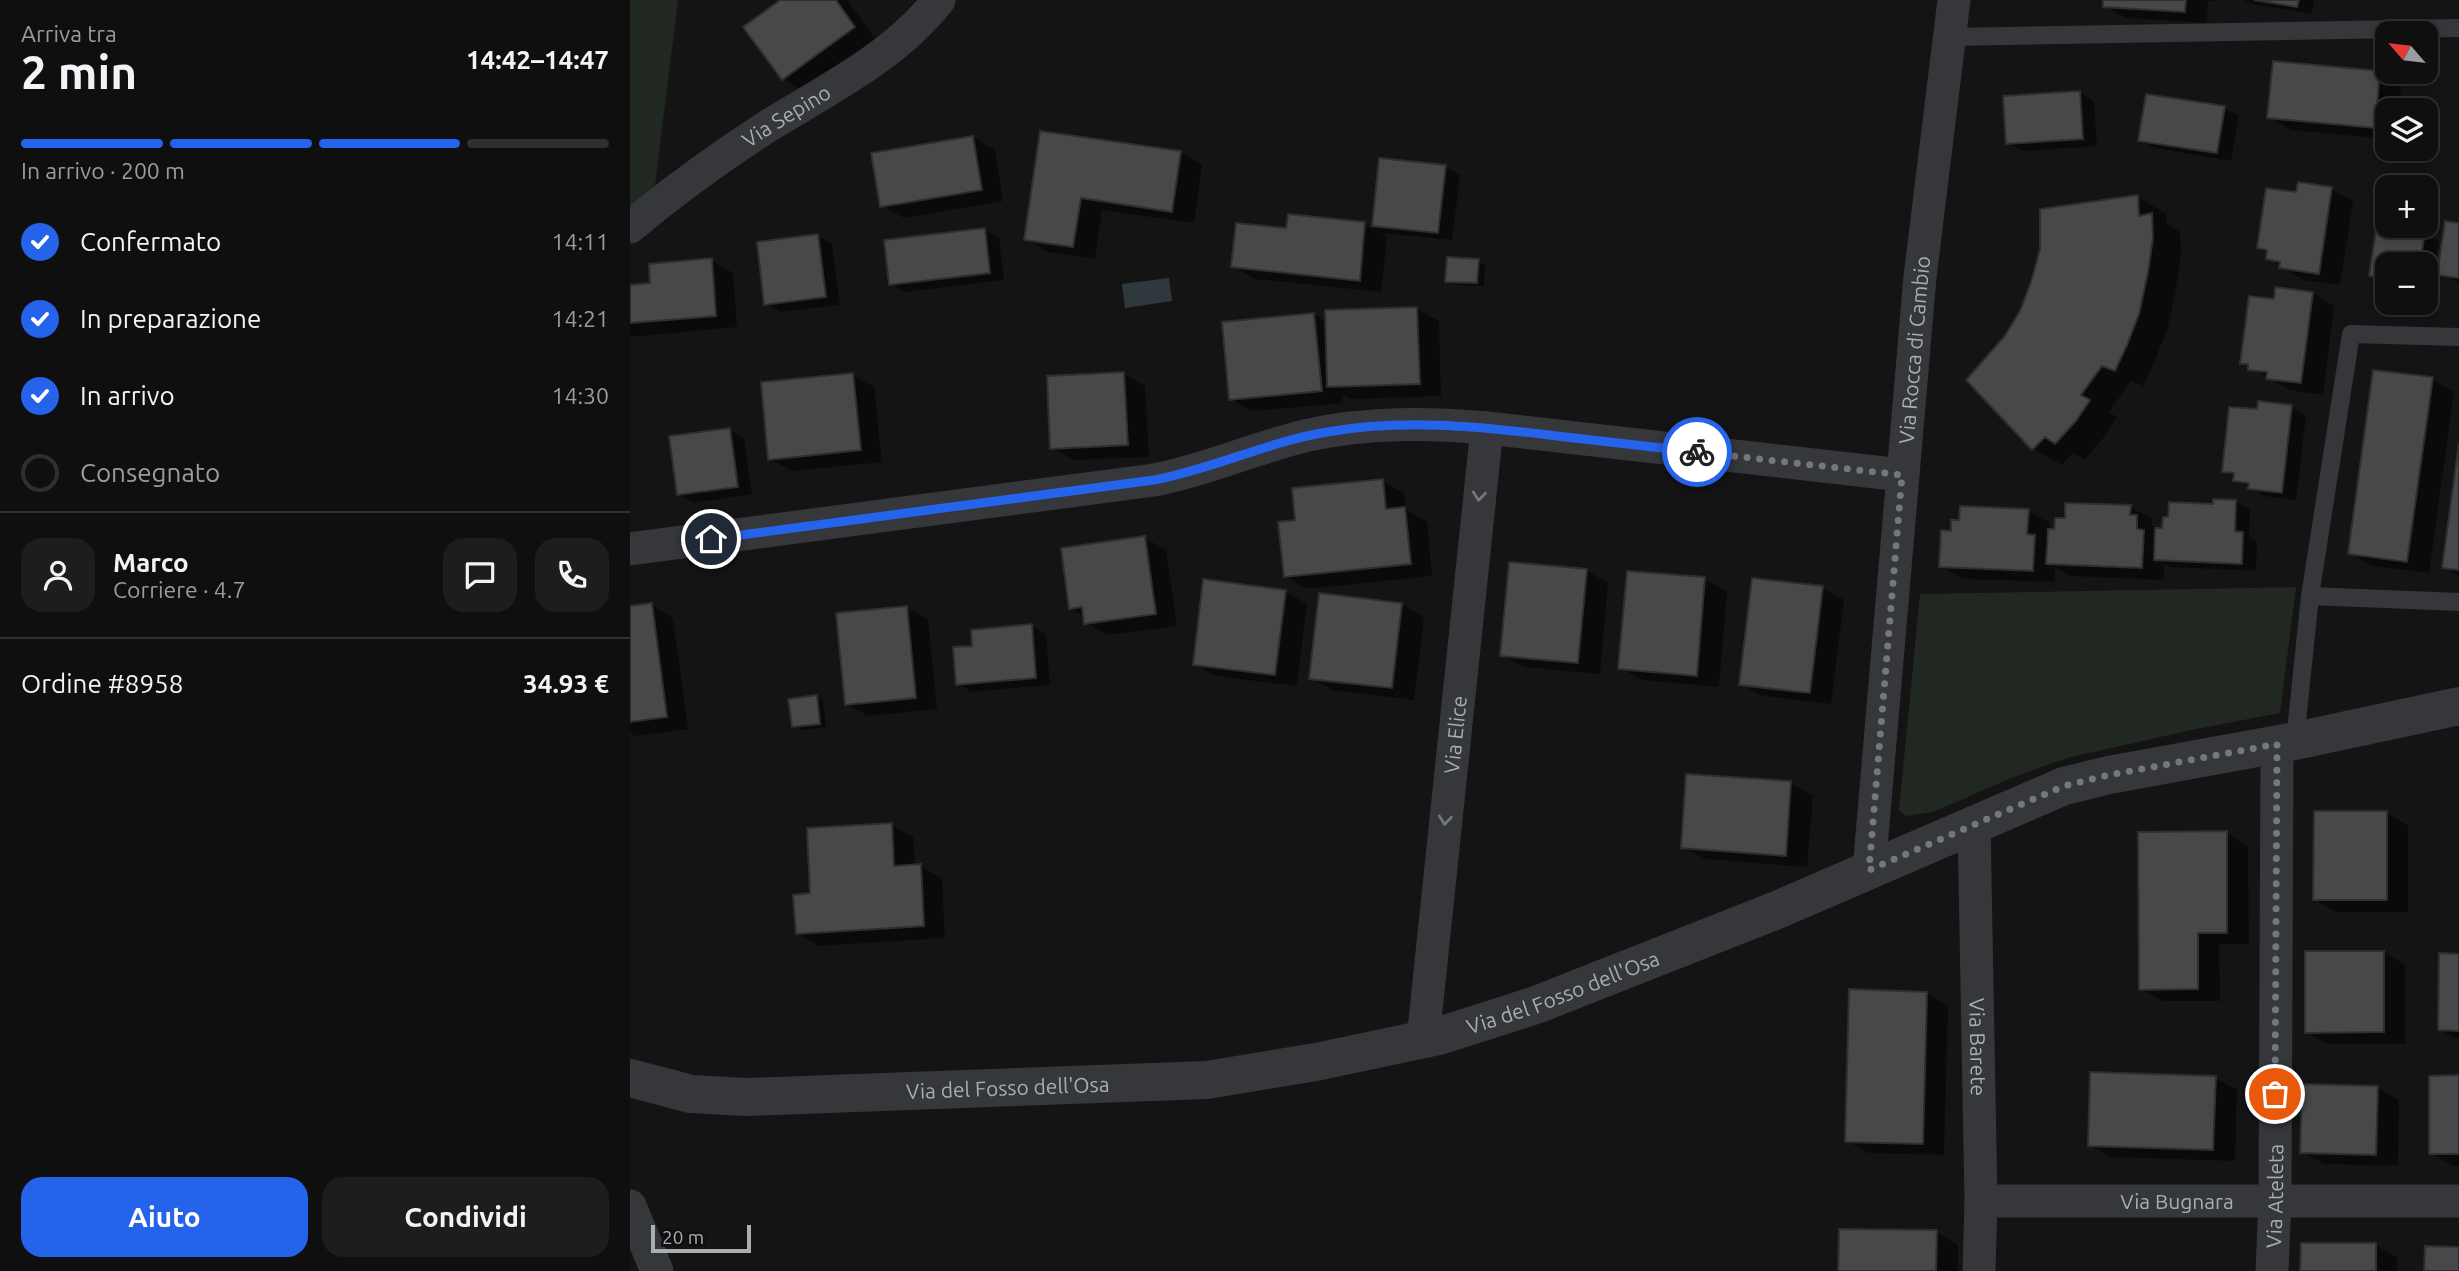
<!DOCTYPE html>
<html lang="it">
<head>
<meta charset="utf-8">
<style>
	:root { --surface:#0f0f10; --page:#1d1d1e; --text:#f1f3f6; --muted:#9b9c9f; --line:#2f2f30; --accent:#2563eb }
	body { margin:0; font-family:Ubuntu,sans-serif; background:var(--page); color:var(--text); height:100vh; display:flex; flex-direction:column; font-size:26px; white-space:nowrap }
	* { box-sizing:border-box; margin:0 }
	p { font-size:23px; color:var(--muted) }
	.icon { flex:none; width:38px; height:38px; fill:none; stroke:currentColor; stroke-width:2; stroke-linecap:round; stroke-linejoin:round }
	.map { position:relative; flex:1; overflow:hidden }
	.details { display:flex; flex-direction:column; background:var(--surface); width:630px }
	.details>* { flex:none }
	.needle { width:46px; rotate:298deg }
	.controls { position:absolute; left:1745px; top:21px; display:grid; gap:14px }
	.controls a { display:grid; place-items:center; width:63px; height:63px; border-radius:14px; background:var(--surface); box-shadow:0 4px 10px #0003,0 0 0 2px var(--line); font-size:35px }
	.scale { position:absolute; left:21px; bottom:18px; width:100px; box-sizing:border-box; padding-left:7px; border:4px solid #a7aeb4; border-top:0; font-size:19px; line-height:24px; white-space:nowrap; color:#a7aeb4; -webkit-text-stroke:5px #0f0f10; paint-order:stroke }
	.pin { position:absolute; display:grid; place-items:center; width:60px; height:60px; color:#fff; margin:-30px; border:4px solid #fff; border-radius:50%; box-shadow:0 2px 7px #0007 }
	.courier { position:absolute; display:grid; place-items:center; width:70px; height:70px; margin:-35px; border:5px solid #2563eb; border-radius:50%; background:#fff; color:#222; box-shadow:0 2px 9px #0007 }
	.headline em { font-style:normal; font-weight:700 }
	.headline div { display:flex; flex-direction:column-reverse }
	.headline { display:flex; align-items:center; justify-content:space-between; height:119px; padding:0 21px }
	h1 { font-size:46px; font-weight:700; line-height:52px }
	.bar { display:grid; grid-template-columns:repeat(4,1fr); gap:10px 7px; align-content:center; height:84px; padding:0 21px }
	.bar i { height:9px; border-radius:5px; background:var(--line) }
	.bar .selected { background:var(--accent) }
	.bar p { grid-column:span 4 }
	.line { display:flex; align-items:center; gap:18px; padding:0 21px; border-top:2px solid var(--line) }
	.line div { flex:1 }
	.round { display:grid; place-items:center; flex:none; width:74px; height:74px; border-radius:21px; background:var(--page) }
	ol { padding:0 21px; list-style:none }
	li { display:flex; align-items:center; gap:21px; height:77px }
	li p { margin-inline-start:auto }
	li .icon { padding:7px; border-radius:50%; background:var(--accent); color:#fff; stroke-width:4 }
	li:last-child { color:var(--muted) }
	li i { width:38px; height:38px; border:4px solid var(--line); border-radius:50% }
	.button { display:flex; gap:14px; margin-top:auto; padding:14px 21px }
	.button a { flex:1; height:80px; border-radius:21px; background:var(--accent); color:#fff; font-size:28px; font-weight:700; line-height:80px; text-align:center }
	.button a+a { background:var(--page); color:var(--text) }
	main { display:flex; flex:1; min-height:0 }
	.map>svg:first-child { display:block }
	.green { fill:#212821 }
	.water { fill:#2f393d }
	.shadow { fill:#0007 }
	.building { fill:#46484a; stroke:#2e2f31; stroke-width:2 }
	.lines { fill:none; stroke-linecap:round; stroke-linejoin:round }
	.service { stroke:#35373a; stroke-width:18 }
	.minor { stroke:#35373a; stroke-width:33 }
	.tertiary { stroke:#35373a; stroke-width:38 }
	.oneway { stroke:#74787d }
	.done { stroke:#74787c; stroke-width:7; stroke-dasharray:0 12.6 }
	.route { stroke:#2563eb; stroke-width:9 }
	.labels { text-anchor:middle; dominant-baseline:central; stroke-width:7; stroke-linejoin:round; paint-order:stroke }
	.street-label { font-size:21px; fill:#a7aeb4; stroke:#0f0f10 }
</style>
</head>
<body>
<main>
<section class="details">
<div class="headline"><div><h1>2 min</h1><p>Arriva tra</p></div><em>14:42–14:47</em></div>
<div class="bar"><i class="selected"></i><i class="selected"></i><i class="selected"></i><i></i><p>In arrivo · 200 m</p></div>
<ol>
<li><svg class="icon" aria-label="check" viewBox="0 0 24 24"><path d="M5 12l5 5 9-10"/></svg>Confermato<p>14:11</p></li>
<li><svg class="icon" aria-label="check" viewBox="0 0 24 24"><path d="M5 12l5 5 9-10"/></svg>In preparazione<p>14:21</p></li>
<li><svg class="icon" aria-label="check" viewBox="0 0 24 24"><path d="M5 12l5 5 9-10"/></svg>In arrivo<p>14:30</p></li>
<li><i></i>Consegnato</li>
</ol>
<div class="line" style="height:126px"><a class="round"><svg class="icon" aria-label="person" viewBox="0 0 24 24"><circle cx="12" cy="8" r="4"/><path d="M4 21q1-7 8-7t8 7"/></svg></a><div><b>Marco</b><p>Corriere · 4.7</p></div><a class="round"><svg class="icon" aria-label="chat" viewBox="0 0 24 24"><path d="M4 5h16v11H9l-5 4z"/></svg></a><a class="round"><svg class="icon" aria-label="phone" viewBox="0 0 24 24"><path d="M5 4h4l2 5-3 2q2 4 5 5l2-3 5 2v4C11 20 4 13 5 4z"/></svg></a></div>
<div class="line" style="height:91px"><div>Ordine #8958</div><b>34.93 €</b></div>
<div class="button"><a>Aiuto</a><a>Condividi</a></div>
</section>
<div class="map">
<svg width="1829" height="1271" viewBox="0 0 1829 1271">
	<rect width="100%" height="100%" fill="#141415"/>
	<path class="green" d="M0,0H48L22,209L0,229Z
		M1666,587L1650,713L1566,729L1437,758L1386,776L1303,812L1276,816L1269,810L1290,594Z"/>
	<path class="water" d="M539,278L542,301L495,308L492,284Z"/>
	<path class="shadow" d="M153,0H217L246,40L175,92L154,79L116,28Z
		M1475,0H1591L1578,1L1577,23L1496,18L1475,6Z
		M1614,0H1684L1682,14L1621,4Z
		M1750,73L1771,86L1769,110H1757V139L1661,130L1639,117Z
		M1449,93L1464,101L1467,146L1393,151L1378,143Z
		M1594,108L1609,116L1601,161L1525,148L1510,140Z
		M412,133L551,153L572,165L564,223L472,210L465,259L418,252L396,239Z
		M343,137L365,150L373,201L274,218L252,206Z
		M751,160L815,167L830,175L822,240L750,233L757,237L751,292L625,279L603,266L658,230L659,216L735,224L743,229Z
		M1701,189L1723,201L1710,285L1673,280L1638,258V253L1629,247L1668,194Z
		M1508,197L1536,214L1537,224L1550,232L1551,255L1546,289L1537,331L1514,386L1501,381L1479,412L1487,417L1474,437L1455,459L1443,453L1432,465L1404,449L1338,380Z
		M1829,225V283L1809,274Z
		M354,230L369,238L374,280L275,292L261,284Z
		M1794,233L1809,241L1801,291L1796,290V264H1757V284L1741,275Z
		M188,236L202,244L210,305L150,312L136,304Z
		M81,260L103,273L107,327L0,337V286L22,285Z
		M848,261L855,265L854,286L824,285L817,281Z
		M1683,293L1704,306L1693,395L1660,390L1612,363L1645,301Z
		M787,309L809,321L811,396L721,399L712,394L713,403L622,411L601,399L684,314L697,322Z
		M494,374L515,386L519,457L444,460L422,448Z
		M222,375L244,387L252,462L162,471L140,459Z
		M1802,379L1824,392L1799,573L1742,566L1720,553Z
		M1661,407L1676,415L1666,500L1634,496L1594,471L1628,411Z
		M100,430L114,438L122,494L63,503L48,494Z
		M1829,456V576L1814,567Z
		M753,481L774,493L776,509L797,522L802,576L677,589L655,576L667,522Z
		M1606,502L1620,510L1619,537L1627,542L1626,571L1540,567L1534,564V580L1440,576L1425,567L1424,582L1333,579L1311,566L1323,533L1398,511L1420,523L1419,531L1500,507L1522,519L1521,525L1529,530L1585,506Z
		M515,538L536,550L547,626L478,635L456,623L455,617L441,608Z
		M956,570L978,583L970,674L894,667L872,655Z
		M998,572L1075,579L1097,592L1089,687L1012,680L990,668Z
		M1192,588L1214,600L1201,704L1132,696L1111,684Z
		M655,591L677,604L667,686L586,676L564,664Z
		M691,595L772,604L794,617L784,700L702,690L681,678Z
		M22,605L43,618L58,729L5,736L0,733V608Z
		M276,607L298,620L307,709L238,716L216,704Z
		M402,626L416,634L420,685L342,692L328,684Z
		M187,697L193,701L196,727L170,730L164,726Z
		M1058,776L1161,783L1183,796L1177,867L1075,859L1053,847Z
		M1757,813L1778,826V912H1707L1685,900Z
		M261,825L283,837L285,866H290L312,878L315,938L189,946L167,933L182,895Z
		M1597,833L1618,846L1619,944H1589L1590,1001H1533L1511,989Z
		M1754,952L1775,965V1044H1698L1676,1032Z
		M1829,955V1038H1824L1809,1029Z
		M1297,993L1318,1006L1314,1155L1239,1153L1217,1141Z
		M1829,1077V1166H1823L1801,1153Z
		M1585,1078L1607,1090L1605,1161L1481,1157L1459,1145Z
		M1748,1088L1769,1100L1768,1166L1694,1164L1672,1152Z
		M1307,1232L1328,1245V1271H1210Z
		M1745,1245L1767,1258V1271H1672Z"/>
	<path class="building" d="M150,0H206L225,27L152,80L113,27Z
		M1473,0H1556L1555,12L1473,7Z
		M1624,0H1669L1667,7Z
		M1643,61L1750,71L1745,128L1637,118Z
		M1450,91L1453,139L1376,144L1373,96Z
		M1516,94L1595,106L1587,153L1508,141Z
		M410,131L551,151L542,212L451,198L443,247L394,240Z
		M343,136L352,190L250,207L241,153Z
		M749,158L816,165L808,233L742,226Z
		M1668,182L1702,187L1689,274L1649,268L1650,262L1636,259L1637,250L1627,248L1636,188L1666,192Z
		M1508,195L1509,216L1522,213L1523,238L1518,272L1509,314L1497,345L1485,371L1472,366L1451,395L1460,400L1446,421L1425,444L1415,437L1402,450L1336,380L1374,337L1390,311L1402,279L1410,249V209Z
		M658,214L735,222L730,281L601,267L606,223L656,228Z
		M1815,221L1829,223V278L1807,275Z
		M1747,224L1795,231L1790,264H1757V279L1739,276Z
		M355,228L360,273L259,285L254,240Z
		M188,234L196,297L134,305L127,242Z
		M817,257L849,259L847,283L815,282Z
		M82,258L86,316L0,323V285L20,283L19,264Z
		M1645,287L1683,292L1671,383L1636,379L1637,372L1618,370V364H1610L1619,296L1644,299Z
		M787,307L790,384L697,387L695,310Z
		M684,313L692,391L599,400L592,322Z
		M1743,370L1803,377L1777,562L1718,554Z
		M494,372L498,445L420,449L417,376Z
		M223,373L231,450L138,460L131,382Z
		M1628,401L1662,405L1652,493L1618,489L1619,483L1603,481L1604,473L1592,472L1599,407L1627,409Z
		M100,428L108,487L47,495L39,436Z
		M1829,442V570L1812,568Z
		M753,479L756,509L775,507L781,564L654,577L648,522L665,520L662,488Z
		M1583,499L1606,500L1605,531L1613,532L1612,564L1524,560L1525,528H1532L1533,517H1538L1539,502L1583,504Z
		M1435,503L1501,505L1500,515H1507V529L1514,530L1512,568L1416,564L1418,529H1424L1425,518H1435Z
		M1330,506L1399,509L1397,534L1405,535L1403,571L1309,567L1311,530L1321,531V520H1329Z
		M515,536L526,614L454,624L452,607L439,609L431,548Z
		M879,562L957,569L948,663L870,656Z
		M997,571L1075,577L1067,676L988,669Z
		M1122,578L1193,586L1180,693L1109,685Z
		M573,579L656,590L645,675L563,665Z
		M689,593L772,603L762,688L679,679Z
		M22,603L37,717L0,722V606Z
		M277,606L286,698L215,705L206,613Z
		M402,624L406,678L326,685L323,647L342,646L341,630Z
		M187,695L190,724L162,727L158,699Z
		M1056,774L1161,781L1156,856L1051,848Z
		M1684,811H1757V900H1683Z
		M262,823L264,866L291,864L294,926L166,934L163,895L180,893L177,828Z
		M1597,831V933H1568V989L1509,990L1508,832Z
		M1675,951H1754V1032L1675,1033Z
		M1809,953L1829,954V1031L1808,1030Z
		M1219,989L1297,992L1293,1144L1215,1142Z
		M1460,1072L1586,1076L1583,1150L1458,1146Z
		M1829,1075V1154H1799V1076Z
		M1672,1084L1748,1086L1746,1155L1670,1153Z
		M1209,1229L1307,1230L1306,1271H1208Z
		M1671,1243H1746V1271H1670Z
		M1795,1246L1829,1247V1271H1794Z"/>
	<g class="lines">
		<path class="service" d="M1319,37L1829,28
			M1680,596L1829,602
			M1665,741L1680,596L1721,334L1829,337"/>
		<g class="minor">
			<path id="s1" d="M0,227C44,190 90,157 138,126C198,89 264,57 309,0"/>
			<path d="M0,549L524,480C577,470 626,447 679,435C738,422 797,423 857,428L1272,475"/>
			<path id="s2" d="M1344,823L1351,1201L1349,1271"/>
			<path id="s3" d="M1239,870L1290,277L1324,0"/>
			<path id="s4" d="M793,1039L857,428"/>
			<path id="s5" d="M1351,1201H1829"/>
			<path d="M0,1206L27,1271"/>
			<path id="s6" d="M1642,1271L1645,1201L1647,744"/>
		</g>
		<path class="tertiary" id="s7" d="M0,1078L61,1094L116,1097L577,1080L686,1062L809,1036L906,1005L1147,910L1434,786L1479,775L1665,741L1829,706"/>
	</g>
	<defs><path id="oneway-chevron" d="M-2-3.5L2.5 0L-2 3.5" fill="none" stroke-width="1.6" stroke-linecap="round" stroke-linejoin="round" transform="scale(1.75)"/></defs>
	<g class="oneway">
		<use href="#oneway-chevron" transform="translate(849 496) rotate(96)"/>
		<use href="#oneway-chevron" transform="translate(815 820) rotate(96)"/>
	</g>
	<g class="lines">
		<path class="done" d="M1067,452L1272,475L1239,870L1434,786L1479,775L1647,744L1645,1094"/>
		<path class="route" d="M81,539L524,480C583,469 637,442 697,432C772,419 845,426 919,435C968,441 1017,446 1067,452"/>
	</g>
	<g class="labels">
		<g class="street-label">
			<text stroke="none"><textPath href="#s1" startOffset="192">Via Sepino</textPath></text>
			<text stroke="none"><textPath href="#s3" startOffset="522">Via Rocca di Cambio</textPath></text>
			<text stroke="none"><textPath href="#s4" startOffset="306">Via Elice</textPath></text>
			<text stroke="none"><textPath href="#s7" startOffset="947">Via del Fosso dell'Osa</textPath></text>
			<text stroke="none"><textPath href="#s2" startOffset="224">Via Barete</textPath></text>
			<text stroke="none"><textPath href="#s7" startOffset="380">Via del Fosso dell'Osa</textPath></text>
			<text stroke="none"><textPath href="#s6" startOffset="75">Via Ateleta</textPath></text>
			<text stroke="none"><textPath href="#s5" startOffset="196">Via Bugnara</textPath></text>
		</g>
	</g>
</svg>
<div class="controls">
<a><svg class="needle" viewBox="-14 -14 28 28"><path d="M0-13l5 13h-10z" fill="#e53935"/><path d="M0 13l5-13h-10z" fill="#9b9c9f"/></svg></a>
<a><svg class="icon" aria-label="layers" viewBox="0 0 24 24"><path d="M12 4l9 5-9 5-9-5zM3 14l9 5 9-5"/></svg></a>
<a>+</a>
<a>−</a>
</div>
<div class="scale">20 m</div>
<div class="pin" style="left:1645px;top:1094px;background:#ea580c"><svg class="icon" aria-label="bag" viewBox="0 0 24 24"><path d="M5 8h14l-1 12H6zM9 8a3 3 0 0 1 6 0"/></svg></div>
<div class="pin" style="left:81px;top:539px;background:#1f2937"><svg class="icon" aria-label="home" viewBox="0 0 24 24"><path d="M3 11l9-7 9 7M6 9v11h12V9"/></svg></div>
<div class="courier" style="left:1067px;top:452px"><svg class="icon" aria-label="bike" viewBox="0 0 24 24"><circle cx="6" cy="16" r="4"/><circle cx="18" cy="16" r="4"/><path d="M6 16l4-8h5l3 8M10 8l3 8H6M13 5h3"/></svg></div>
</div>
</main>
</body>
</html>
